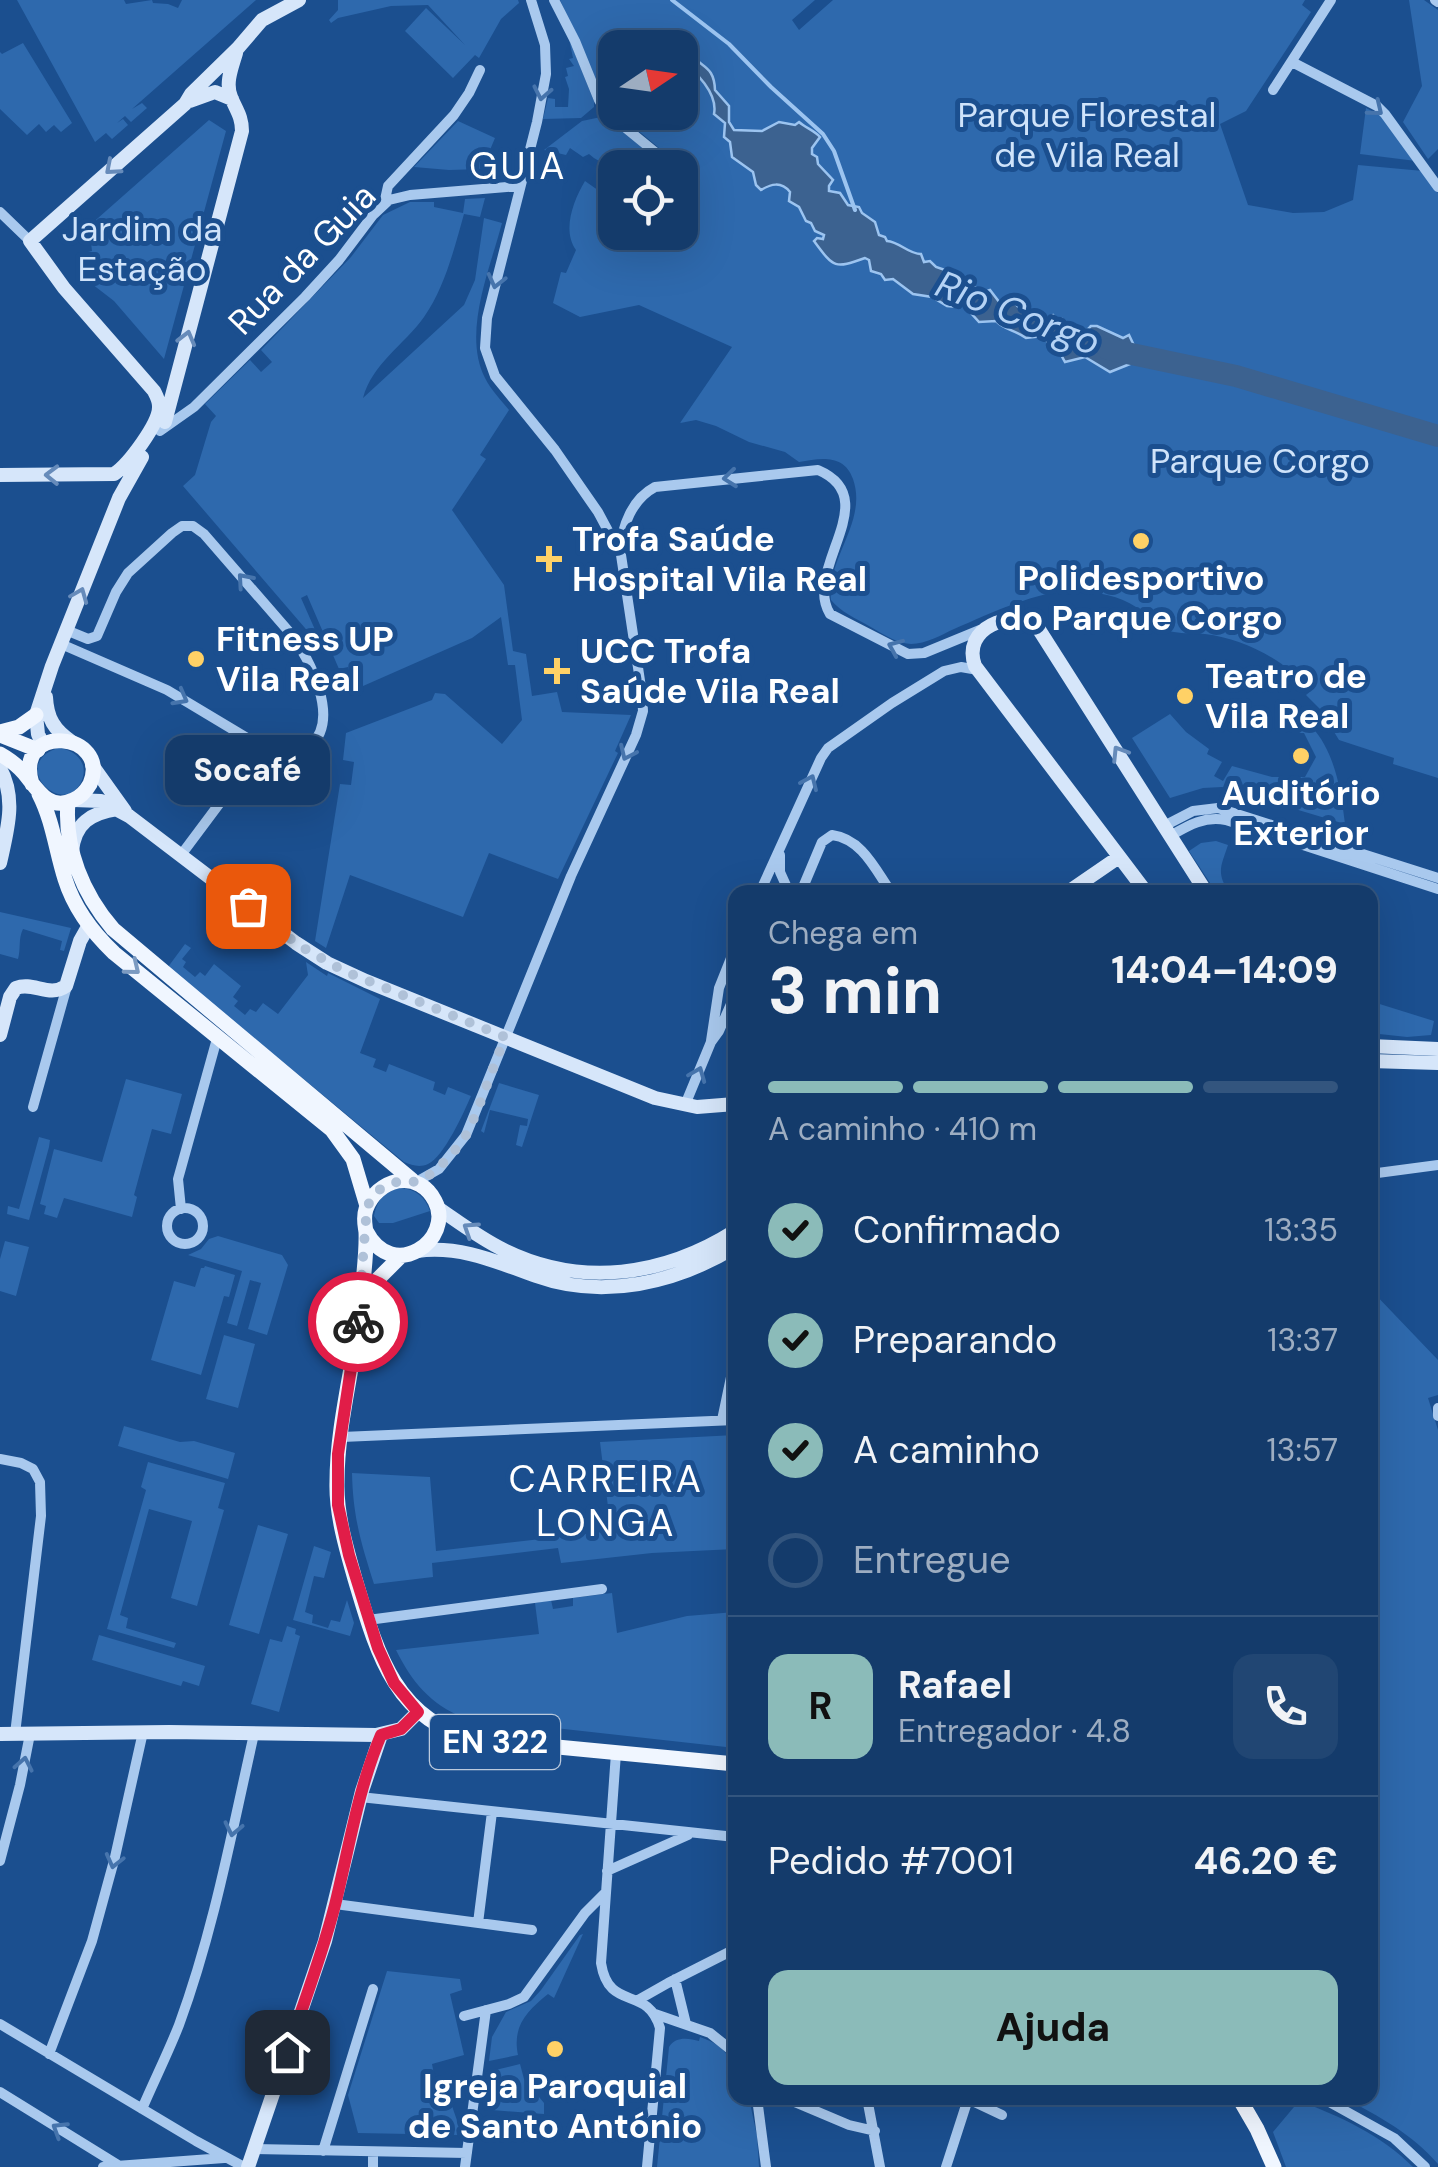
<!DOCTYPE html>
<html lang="pt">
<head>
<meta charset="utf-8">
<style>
	:root { --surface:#143b6b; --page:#214673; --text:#f1f3f6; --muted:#9dadc1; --line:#33557e; --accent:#8bbbb9 }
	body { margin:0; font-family:"DM Sans",sans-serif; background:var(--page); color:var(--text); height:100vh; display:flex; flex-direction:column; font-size:38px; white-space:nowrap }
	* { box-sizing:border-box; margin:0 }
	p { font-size:32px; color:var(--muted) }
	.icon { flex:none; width:55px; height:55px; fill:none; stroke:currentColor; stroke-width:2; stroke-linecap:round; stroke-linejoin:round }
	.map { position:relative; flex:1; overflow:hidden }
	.details { position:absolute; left:728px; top:885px; width:650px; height:1220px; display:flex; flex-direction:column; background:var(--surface); border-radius:20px; box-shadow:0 10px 40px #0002,0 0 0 2px var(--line) }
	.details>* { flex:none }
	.needle { width:65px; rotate:77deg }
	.buttons { position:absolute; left:598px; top:30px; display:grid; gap:20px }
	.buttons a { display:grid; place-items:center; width:100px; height:100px; border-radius:20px; background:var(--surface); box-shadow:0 10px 40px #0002,0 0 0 2px var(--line); font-size:50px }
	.pin { position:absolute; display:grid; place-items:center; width:85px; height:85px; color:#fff; margin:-42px; border-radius:20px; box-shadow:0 5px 15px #0006 }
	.courier { position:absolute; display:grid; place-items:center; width:100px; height:100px; margin:-50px; border:8px solid #e11d48; border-radius:50%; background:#fff; color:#222; box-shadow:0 2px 12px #0007 }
	.bubble { position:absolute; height:70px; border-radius:20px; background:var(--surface); box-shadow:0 10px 40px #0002,0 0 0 2px var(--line); font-size:32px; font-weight:800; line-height:70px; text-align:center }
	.headline em { font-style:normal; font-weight:800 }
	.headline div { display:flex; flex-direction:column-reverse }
	.headline { display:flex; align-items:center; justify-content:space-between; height:170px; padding:0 40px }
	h1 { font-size:65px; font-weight:800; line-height:75px }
	.bar { display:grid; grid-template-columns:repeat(4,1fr); gap:15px 10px; align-content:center; height:120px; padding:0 40px }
	.bar i { height:12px; border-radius:8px; background:var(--line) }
	.bar .current { background:var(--accent) }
	.bar p { grid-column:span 4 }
	.line { display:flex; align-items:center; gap:25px; padding:0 40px; border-top:2px solid var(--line) }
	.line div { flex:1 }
	.round { display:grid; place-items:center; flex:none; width:105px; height:105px; border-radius:20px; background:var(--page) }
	ol { padding:0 40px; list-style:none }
	li { display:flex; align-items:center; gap:30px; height:110px }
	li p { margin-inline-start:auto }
	li .icon { padding:10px; border-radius:50%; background:var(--accent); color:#111; stroke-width:4 }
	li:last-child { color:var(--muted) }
	li i { width:55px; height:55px; border:5px solid var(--line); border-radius:50% }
	.action { display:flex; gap:20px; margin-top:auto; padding:20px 40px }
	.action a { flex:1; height:115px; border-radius:20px; background:var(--accent); color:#111; font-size:40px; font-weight:800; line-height:115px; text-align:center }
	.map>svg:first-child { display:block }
	.green { fill:#2e69ad; fill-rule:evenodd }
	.water { fill:#3c6290; stroke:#9cc4f0; stroke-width:2.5 }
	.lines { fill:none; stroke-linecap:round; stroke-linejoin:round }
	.stream { stroke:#9cc4f0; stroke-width:4 }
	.river { stroke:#3c6290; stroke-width:22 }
	.street { stroke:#a9c9ee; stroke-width:10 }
	.secondary { stroke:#d6e6fa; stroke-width:14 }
	.primary { stroke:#f0f6ff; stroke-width:15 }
	.oneway { stroke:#4674ac }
	.oneway2 { stroke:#668bba }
	.oneway3 { stroke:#7b9ac1 }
	.done { stroke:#afc1d8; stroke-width:10; stroke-dasharray:0 18 }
	.route { stroke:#e11d48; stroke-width:12 }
	.poi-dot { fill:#ffd166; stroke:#1b4f8f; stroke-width:4 }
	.labels { text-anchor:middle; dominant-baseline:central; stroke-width:10; stroke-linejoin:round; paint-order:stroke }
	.shield { fill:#1b4f8f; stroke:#bbcadd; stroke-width:2.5 }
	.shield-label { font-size:32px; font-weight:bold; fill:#fff }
	.park-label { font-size:35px; fill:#cfe3fa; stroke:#1b4f8f }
	.street-label { font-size:35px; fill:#fff; stroke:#1b4f8f }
	.poi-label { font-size:35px; font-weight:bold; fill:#fff; stroke:#1b4f8f; text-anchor:start }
	.neighbourhood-label { font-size:38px; letter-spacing:2.5px; fill:#fff; stroke:#1b4f8f }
	.water-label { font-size:38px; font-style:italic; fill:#b5d3f5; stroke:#1b4f8f }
</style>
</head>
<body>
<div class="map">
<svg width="1438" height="2167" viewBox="0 0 1438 2167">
	<rect width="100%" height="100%" fill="#1b4f8f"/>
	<path class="green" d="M17,0H124L126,4L152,0L153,3L168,4L178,8L182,0H256L132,109L142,103L147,108L131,122L125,116L117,123L123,119L128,125L112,139L106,133L95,142Z
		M338,0H518L519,3L501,19L479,58L475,55L453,78L405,31L426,8L465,45L428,5L391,6L338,18L331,23L329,20L338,10Z
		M560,0H815L792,20L799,30L833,0H1305L1302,5L1311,12L1246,111L1220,124L1248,205L1293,213L1324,212L1353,200L1358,165L1423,171L1438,193V778L1393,764L1394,758L1339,740L1320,709L1306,695L1311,691C1285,660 1245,639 1205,634C1195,633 1184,634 1174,632C1159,630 1149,616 1136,607C1120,596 1097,592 1078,591C1042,588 987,615 954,629C941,635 926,644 911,644C895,643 882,633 869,626C855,618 841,612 831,600C826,558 868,522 853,479C844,454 821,458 799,462L785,452L749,442L716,426L696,420L680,423L732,347L639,305L580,317L553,303L561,272L566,273L576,250C562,231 573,201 585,181L602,193L606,187L615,190V232H680V168L666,167L671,158L605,103ZM615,48H680V112H615Z
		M1409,0H1424L1438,10V149L1428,159L1403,122L1422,86Z
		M569,39L594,101V107L581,118L543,119L548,98L555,99V107H568L569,89L565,77L568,76L566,68L574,66L569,59L573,58Z
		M23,43L72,123L61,132L54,125L46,132L39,124L27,135L0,109V52L2,54Z
		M1366,108L1380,115L1416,161L1360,154Z
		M601,117L614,127L617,126L652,154L656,167C632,167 608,171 589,154L583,157L570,148L566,155L544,150L582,121Z
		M209,120L226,131L164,359L114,301L92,284L77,260L84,253L92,251L89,226Z
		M458,121L495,138L482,169L449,170L414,167Z
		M485,198L480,217L464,214C454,249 445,287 424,317C404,345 372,364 363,398L464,305L475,280L484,218L502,223C490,269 462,333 485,378C491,390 501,400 509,410L480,455L486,459L452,510L504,585L513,651L526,654L532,696L557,692L562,712L631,715L615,751L618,753L558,879L489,853L463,917L350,875L326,948L315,941L340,784L351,785L354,762L343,760L346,733L432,700L435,693L445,694L502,744L522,720L515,665H508L501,617L472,638L354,690L348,667L339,669L307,595L301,598L320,641L317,642L183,486L195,475L211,422L216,416L205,404L250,360L261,372L272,362L261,350L351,257L383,215L410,202H434V207L463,213L465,199Z
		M1170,714L1186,732L1209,749L1207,754L1222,762L1214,776L1223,781L1232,766L1272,777H1305L1316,757L1304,733H1294L1305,726L1312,727C1335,753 1341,790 1345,824L1222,787L1203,788L1170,798L1132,738Z
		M58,748C74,749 89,762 82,780C65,821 7,765 58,748Z
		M1216,841L1228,845C1221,866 1216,873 1229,892H1216L1189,851L1201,843Z
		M0,912L71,928L64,951L60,950L62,941L23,929C18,939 21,949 18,959L0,954Z
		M185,944L191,948L182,959L186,962L183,967L195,977L200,972L205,976L214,964L241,986L233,997L238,1001L234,1006L245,1015L250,1009L256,1012L263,1003L278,1014L308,975L306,962L327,976L328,973L380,999L360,1053L376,1059L373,1067L386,1072L389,1064L435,1082L433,1090L445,1095L448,1087L471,1096C464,1112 444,1157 428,1164C419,1168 412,1165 404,1162L168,967Z
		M1370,1001L1434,1021L1431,1035L1407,1037L1370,1033Z
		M126,1079L182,1094L171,1134L152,1129L134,1195L137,1197L132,1217L64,1198L57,1218L44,1214L46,1206L40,1204L54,1149L102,1162Z
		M499,1083L539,1095L522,1147L516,1145L520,1125L527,1126L528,1119L490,1110L484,1133L481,1131Z
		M39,1137L50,1140L49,1147L29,1220L7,1214L8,1206L19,1209Z
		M400,1188C416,1189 425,1197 430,1211L393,1223H379L374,1216C377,1201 384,1191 400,1188Z
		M218,1236L282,1255L288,1265L267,1335L248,1329L261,1283L250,1280L237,1326L227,1323L242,1271L188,1255L201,1249L209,1239Z
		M5,1241L29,1247L16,1296L0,1291V1259Z
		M205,1266L235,1275L229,1297L224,1296L201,1375L151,1360L174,1281L195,1287L201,1268H204Z
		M1371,1290L1438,1360V1395L1428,1398L1438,1430V2164C1412,2134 1379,2116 1344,2098H1370Z
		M224,1335L255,1344L238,1408L206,1399Z
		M124,1426L180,1442L194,1441L235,1453L228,1479L118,1446Z
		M735,1435V1549L652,1553L561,1563L558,1548L432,1563L433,1577L374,1584C361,1543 353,1517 352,1473L430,1477L436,1551L611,1531L600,1442Z
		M148,1462L225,1483L218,1508L224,1510L197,1606L171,1598L192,1521L149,1509L120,1615L128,1618L126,1628L176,1643L174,1648L107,1629L146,1490L141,1487Z
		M258,1525L288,1534L259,1634L229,1625Z
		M314,1546L331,1552L324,1578L314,1576L305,1612L313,1615L312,1623L328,1628L331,1620L340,1622L347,1600L354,1623L350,1636L293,1620Z
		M612,1593L617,1633L687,1616L735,1612V1748L464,1718C430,1704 412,1682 396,1650L539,1634L535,1603L551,1600L553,1609L573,1606V1598Z
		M287,1626L296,1629L295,1634L300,1636L279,1712L251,1704L270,1639L282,1642Z
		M99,1635L205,1666L199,1686L183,1681L181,1686L92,1660Z
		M583,1934L554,1998L548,1994C527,2011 512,2026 518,2055L489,2061L492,2037L506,2012L531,2001L541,1990L580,1935Z
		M387,1971L460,1979L462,1990L450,1994L464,2055L432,2064L440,2105L444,2104L445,2107L452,2106L462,2135L358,2133L348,2095Z
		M700,2037C733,2048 735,2067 735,2098H749L757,2136L759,2167H657L669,2047C675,2036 689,2038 699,2041Z
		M520,2064L524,2079L544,2103V2114L492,2110L493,2096L483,2098L487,2072Z
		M1299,2101C1340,2116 1381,2135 1413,2167H1286L1273,2132Z"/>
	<path class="water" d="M680,49L689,50C699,69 714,63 715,90L729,106V122L734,130L762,131L779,122L795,125L799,122C806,128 815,131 820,137L812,148V154L817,157L818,164L833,180L829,186V191L840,193L848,205L859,207L862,213L875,222L879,235L885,237L887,241C900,242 908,254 921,254L924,262L930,261L936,267L948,271L949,275L956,274C964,283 973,286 984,292L990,290L1000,303L1005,302L1008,297L1029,317L1036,313L1047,318L1053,315L1058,321L1062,319L1067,325L1070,334C1080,338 1084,333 1091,326H1097L1123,338L1129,335L1138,354L1135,362L1110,372L1085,357L1065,362L1060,353L1054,351L1043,336L1026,338C1015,330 1005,330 996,321L979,322L971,313L968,304L964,303L958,307L947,306L932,297L913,294L893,279L885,280L881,274L871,271L869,260L865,258C834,269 834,268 814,241L817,238L823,239L824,235L815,231L811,223L806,221L799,207L789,201L790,192C781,181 771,184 761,190L756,185L753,172L732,157L730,142L724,137L725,123L714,114C718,94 696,70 680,62Z"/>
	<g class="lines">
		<path class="stream" d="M672,0L729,44L771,87L823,134L834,151L855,210"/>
		<path class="river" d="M1108,349L1236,376L1438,436"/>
		<path class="street" d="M554,0L575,41L599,100L606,112L655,152L686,167
			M1435,0L1438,2
			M1292,62L1377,106L1385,114L1438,187
			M1273,90L1331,0
			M384,204L388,186L454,115L469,93L480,70
			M0,212L30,241
			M160,431L194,407L305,297L339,260L373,215L389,200L410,195L520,186
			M620,551C622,526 632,499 655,487L818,470C886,499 802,569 830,614L908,654L924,653L980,630
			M61,644L167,690L272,753C285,756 300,756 310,746C341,720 310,659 291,634L204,534L193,526H182L172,533L128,573L116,592L97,636L88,639L66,630
			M1164,826L1193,811L1218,808L1438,878
			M1170,836C1189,825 1204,816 1226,820L1438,889
			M181,855L261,748
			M780,855V872L789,892
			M760,892L821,758L828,748L892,703L944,671L961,667L978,670
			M801,892L822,842L832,835C862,839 875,869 891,892
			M711,1041L719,988L735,948
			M685,1105L711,1042L719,1031L735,995
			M33,1107L67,986
			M1370,1174L1438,1165
			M416,1182L439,1169L466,1135L571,876L636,735L643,711L642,694L621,555L598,512L555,450L495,376L485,348L487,318L537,122L546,74L545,45L531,0
			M167 1226a18 18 0 1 1 36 0a18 18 0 1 1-36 0Z
			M181,1209L178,1179L218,1035
			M1438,1408V1416
			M722,1420L735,1358
			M342,1437L735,1420
			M0,1459L21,1463L33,1469L40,1482L41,1516L15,1734
			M368,1620L602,1589
			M616,1753L601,1963C609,2013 647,1984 660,2028L647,2167
			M360,1797L735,1837
			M0,1861L20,1785L30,1734
			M607,1871L688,1835
			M335,1904L532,1930
			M478,1923L492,1812
			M675,1979L686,2024
			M638,2000L668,1983L735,1949
			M655,2014L710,2033L735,2053
			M464,2016L509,2004L524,1997L585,1913L604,1894
			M0,2024L196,2141L244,2167
			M49,2054L92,1941L115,1857L143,1732
			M0,2092L118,2165
			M757,2098L766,2167
			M785,2098L849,2125L875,2131
			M867,2098L880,2167
			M966,2098L1002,2115
			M1322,2098L1394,2138L1425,2167
			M142,2109C154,2081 168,2053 179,2025C214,1930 232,1831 254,1734
			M254,2149L467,2153
			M323,2151L373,1989
			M103,2167L224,2158
			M373,2167V2152
			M465,2167L486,2010
			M946,2167L968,2099"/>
		<path class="secondary" d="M190,101L215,92L232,99
			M165,422L242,131C242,116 236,110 231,97C225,83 232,67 236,53
			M0,475L114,474C128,465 160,423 159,406C159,400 157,397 154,391L64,288L30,241L185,104L191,94L238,48L262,20L299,0
			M46,697C47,718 54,730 72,742
			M43,745L38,734L36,715L52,666L119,498L142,457
			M92,765L125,811
			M0,768C17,799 7,831 0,863
			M74,800L101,801L129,816L296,943L327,963L366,981L655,1098L697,1107L735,1104
			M72,851C75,823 91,813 117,809
			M1068,892L1119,857
			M1146,892L975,666C961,628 1011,608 1038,628L1206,892
			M0,1035L10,997L16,988C33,981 49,998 66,986L80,941L89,925
			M1370,1046L1438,1049
			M1370,1061L1438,1063
			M438,1208C460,1223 481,1239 504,1250C581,1288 664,1276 735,1231
			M417,1251C460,1245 497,1262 536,1276C603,1300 676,1283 735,1247
			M0,1734L169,1732L376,1735L401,1729L418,1712
			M248,2167L325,1941L362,1791L381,1735"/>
		<path class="primary" d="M0,732L19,727L36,715
			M0,735L38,750
			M0,754C9,759 17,765 24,773C37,789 49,812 73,800C81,797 86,791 90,784C112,732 13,721 32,784
			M39,794C53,821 56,851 65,879C74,908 92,932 114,953L332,1130L353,1159L367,1206
			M68,802C64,849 83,894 113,929L412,1180
			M366,1231C393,1284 455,1239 435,1201C428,1187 414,1178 398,1181C383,1184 371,1195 366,1209C363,1218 365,1224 366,1232C367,1256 362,1291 359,1316C353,1370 337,1426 337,1482C336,1514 346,1547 355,1579C376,1649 394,1721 475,1739L735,1764
			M363,1304L378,1279L401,1256
			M1239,2098L1257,2129L1274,2167"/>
	</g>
	<defs><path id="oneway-chevron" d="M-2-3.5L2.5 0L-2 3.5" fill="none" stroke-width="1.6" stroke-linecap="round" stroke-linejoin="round" transform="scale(2.5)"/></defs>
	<g class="oneway">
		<use href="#oneway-chevron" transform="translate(542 93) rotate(101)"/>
		<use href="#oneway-chevron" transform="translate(1376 109) rotate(39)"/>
		<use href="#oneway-chevron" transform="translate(496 281) rotate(104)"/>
		<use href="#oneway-chevron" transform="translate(730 478) rotate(174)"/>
		<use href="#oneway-chevron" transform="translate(244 580) rotate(-131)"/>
		<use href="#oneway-chevron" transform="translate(895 647) rotate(-157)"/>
		<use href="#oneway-chevron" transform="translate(181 698) rotate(29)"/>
		<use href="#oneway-chevron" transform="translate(627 753) rotate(115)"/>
		<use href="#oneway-chevron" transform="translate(810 782) rotate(-66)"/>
		<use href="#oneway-chevron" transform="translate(698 1074) rotate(-68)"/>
		<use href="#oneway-chevron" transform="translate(24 1764) rotate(-79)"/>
		<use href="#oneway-chevron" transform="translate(233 1829) rotate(102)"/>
		<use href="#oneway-chevron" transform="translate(114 1861) rotate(104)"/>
		<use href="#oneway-chevron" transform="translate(59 2129) rotate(-148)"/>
	</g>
	<g class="oneway2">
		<use href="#oneway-chevron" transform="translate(112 168) rotate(139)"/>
		<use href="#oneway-chevron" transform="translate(187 338) rotate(-75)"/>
		<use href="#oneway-chevron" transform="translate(52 475) rotate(-179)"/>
		<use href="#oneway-chevron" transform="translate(80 595) rotate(-68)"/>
		<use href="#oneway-chevron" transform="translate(1119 753) rotate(-122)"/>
		<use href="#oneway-chevron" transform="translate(470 1229) rotate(-147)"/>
	</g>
	<use class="oneway3" href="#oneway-chevron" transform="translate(133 968) rotate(39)"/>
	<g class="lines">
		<path class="done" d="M248,906L300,946L344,971L505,1037L476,1114L466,1135L451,1156L426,1178L416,1182L402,1180L381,1188L367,1206L358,1322"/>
		<path class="route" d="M287,2052C304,2003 322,1955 335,1905C349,1848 358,1789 381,1735L401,1729L418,1712L394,1683L378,1648L349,1555L338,1505V1454L358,1322"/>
	</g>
	<g class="poi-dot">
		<circle cx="1141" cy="541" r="10"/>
		<path d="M544 544h10v10h10v10h-10v10h-10v-10h-10v-10h10z"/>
		<circle cx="196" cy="659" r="10"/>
		<path d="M552 656h10v10h10v10h-10v10h-10v-10h-10v-10h10z"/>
		<circle cx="1185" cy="696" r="10"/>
		<circle cx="1301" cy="756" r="10"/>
		<circle cx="555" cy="2049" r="10"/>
	</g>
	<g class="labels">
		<rect class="shield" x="430" y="1715" width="130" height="54" rx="8"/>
		<g class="shield-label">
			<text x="495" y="1742">EN 322</text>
		</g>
		<g class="park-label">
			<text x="1087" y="115">Parque Florestal<tspan x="1087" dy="40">de Vila Real</tspan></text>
			<text x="142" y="229">Jardim da<tspan x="142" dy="40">Estação</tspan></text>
			<text x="1260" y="461">Parque Corgo</text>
		</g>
		<g class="street-label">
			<text transform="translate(302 259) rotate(-46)">Rua da Guia</text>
		</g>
		<g class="poi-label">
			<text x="572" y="539">Trofa Saúde<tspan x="572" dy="40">Hospital Vila Real</tspan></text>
			<text x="1141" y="578" text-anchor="middle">Polidesportivo<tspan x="1141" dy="40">do Parque Corgo</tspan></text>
			<text x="216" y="639">Fitness UP<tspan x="216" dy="40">Vila Real</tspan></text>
			<text x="580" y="651">UCC Trofa<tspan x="580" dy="40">Saúde Vila Real</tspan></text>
			<text x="1205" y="676">Teatro de<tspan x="1205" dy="40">Vila Real</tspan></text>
			<text x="1301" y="793" text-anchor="middle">Auditório<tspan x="1301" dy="40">Exterior</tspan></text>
			<text x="555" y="2086" text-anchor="middle">Igreja Paroquial<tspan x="555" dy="40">de Santo António</tspan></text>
		</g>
		<g class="neighbourhood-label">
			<text x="518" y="166">GUIA</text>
			<text x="606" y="1479">CARREIRA<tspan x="606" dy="44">LONGA</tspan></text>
		</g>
		<g class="water-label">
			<text transform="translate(1018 313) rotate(21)">Rio Corgo</text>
		</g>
	</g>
</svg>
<div class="buttons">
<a><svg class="needle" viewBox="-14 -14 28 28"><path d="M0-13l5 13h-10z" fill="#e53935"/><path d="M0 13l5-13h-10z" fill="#9dadc1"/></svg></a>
<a><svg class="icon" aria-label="locate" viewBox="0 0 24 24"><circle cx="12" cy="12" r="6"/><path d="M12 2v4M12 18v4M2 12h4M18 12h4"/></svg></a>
</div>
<div class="pin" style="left:248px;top:906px;background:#ea580c"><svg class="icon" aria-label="bag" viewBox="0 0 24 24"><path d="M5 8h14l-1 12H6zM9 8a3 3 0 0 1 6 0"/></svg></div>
<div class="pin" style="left:287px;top:2052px;background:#1f2937"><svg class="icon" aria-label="home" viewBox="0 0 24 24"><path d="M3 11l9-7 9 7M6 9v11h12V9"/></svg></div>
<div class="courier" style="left:358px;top:1322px"><svg class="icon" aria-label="bike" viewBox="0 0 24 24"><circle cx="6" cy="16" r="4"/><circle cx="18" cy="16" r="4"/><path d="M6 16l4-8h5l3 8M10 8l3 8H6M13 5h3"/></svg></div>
<div class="bubble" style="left:165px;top:735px;width:165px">Socafé</div>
<section class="details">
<div class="headline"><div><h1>3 min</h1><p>Chega em</p></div><em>14:04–14:09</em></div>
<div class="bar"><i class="current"></i><i class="current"></i><i class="current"></i><i></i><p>A caminho · 410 m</p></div>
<ol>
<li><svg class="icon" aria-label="check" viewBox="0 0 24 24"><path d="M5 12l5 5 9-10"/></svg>Confirmado<p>13:35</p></li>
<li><svg class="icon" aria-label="check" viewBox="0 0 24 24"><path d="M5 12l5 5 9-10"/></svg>Preparando<p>13:37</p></li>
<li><svg class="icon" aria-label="check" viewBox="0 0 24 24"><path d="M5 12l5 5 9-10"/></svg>A caminho<p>13:57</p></li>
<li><i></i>Entregue</li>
</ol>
<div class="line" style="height:180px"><b class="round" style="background:var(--accent);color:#111">R</b><div><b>Rafael</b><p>Entregador · 4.8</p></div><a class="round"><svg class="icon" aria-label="phone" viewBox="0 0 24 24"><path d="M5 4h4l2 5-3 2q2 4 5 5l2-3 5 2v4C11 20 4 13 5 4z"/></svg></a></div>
<div class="line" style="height:130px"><div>Pedido #7001</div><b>46.20 €</b></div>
<div class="action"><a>Ajuda</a></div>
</section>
</div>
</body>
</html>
